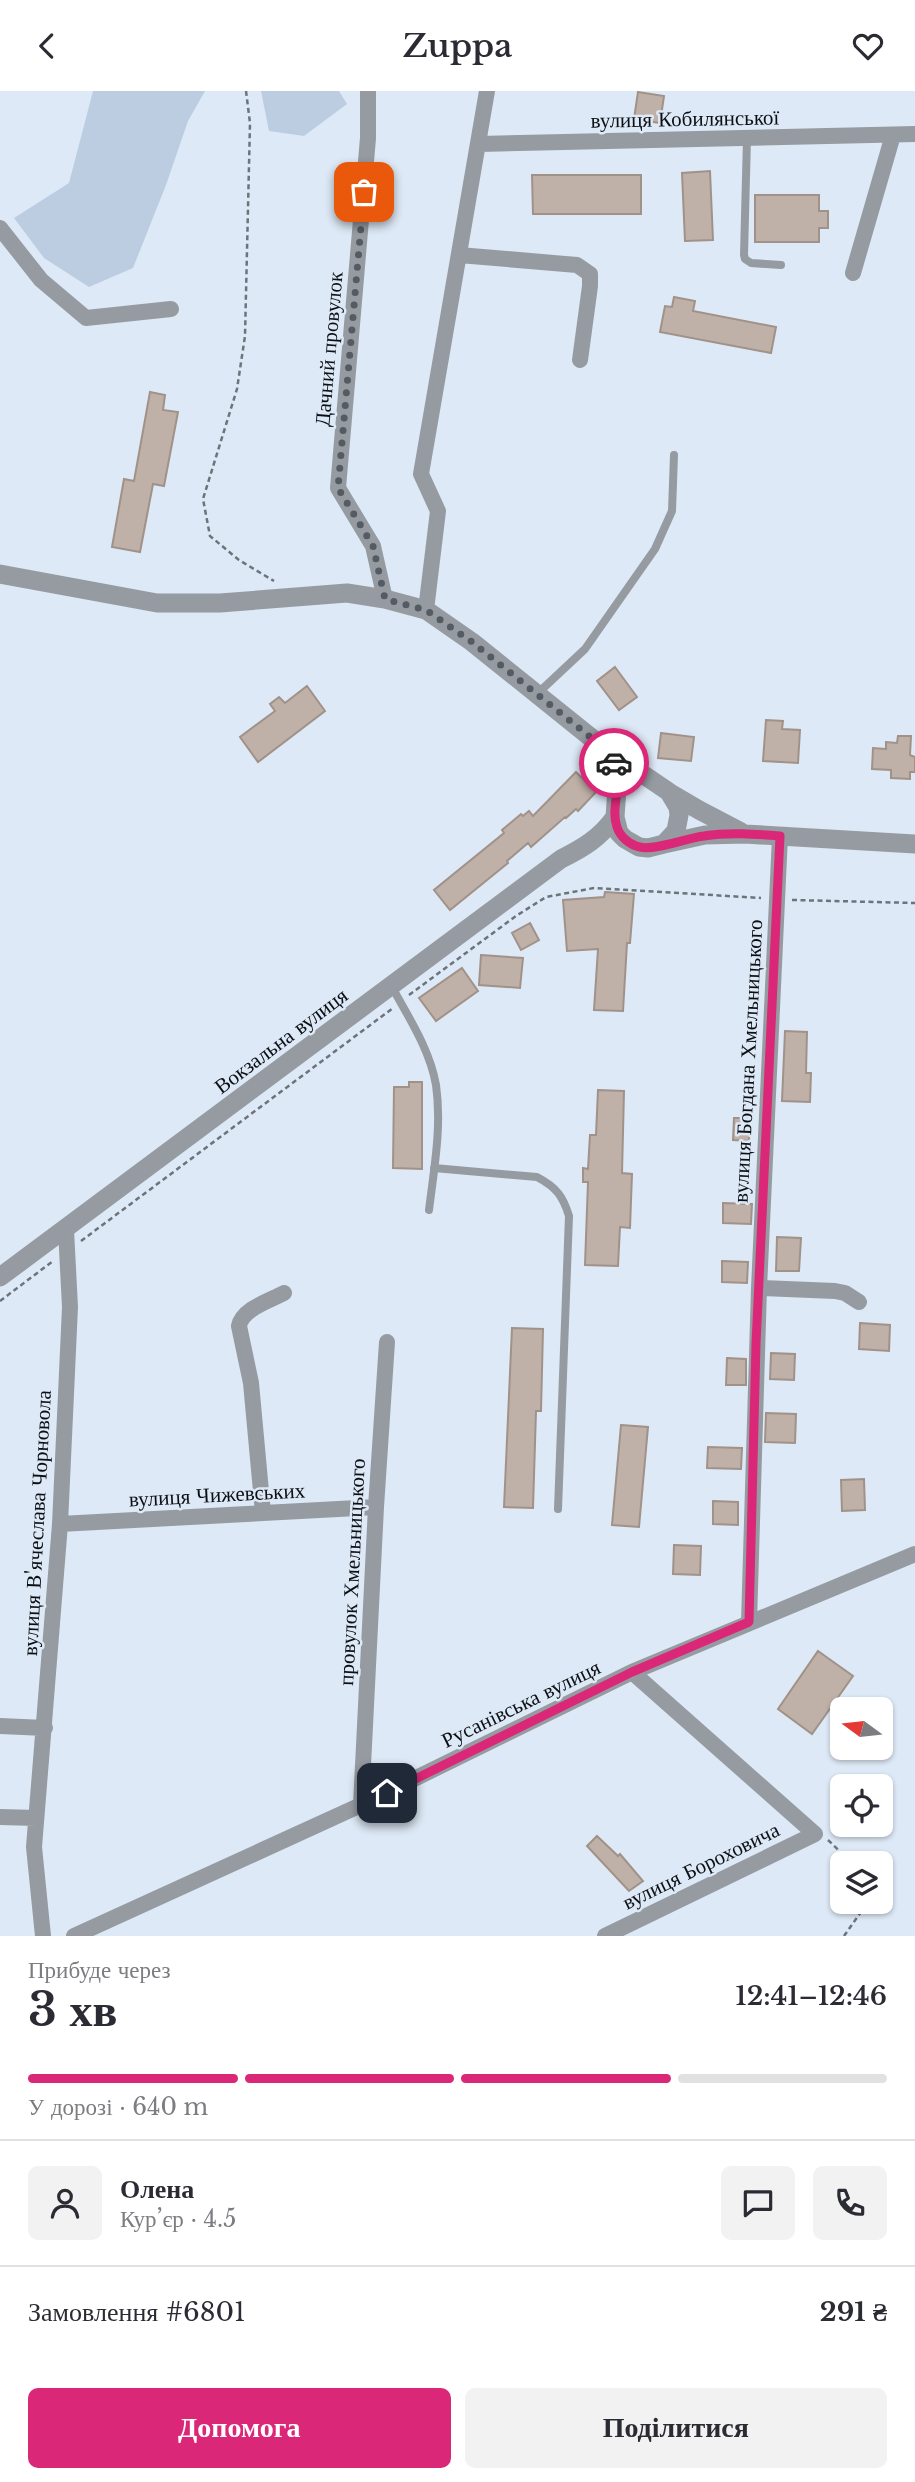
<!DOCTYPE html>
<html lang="uk">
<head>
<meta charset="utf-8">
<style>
	:root { --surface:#fff; --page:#f2f2f3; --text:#2b2b33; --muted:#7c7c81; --line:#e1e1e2; --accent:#db2777 }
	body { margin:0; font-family:"Libre Baskerville",serif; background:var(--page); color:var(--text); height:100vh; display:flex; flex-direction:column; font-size:26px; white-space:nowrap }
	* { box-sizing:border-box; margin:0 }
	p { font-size:23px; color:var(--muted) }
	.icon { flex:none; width:38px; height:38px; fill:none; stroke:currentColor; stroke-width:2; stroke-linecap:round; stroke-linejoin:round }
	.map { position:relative; height:1845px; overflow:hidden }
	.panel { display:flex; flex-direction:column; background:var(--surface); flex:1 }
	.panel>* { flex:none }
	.needle { width:46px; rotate:285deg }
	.tools { position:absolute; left:830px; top:1606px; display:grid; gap:14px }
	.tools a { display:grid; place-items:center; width:63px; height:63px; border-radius:10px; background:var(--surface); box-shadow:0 2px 5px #0004; font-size:35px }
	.pin { position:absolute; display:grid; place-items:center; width:60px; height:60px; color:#fff; margin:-30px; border-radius:14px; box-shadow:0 4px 10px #0006 }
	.courier { position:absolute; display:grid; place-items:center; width:70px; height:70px; margin:-35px; border:5px solid #db2777; border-radius:50%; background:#fff; color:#222; box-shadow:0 2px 9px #0007 }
	.summary em { font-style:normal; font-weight:600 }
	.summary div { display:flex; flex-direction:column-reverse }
	.summary { display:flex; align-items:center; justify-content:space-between; height:119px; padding:0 28px }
	h1 { font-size:46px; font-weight:600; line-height:52px }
	.bar { display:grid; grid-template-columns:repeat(4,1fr); gap:10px 7px; align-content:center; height:84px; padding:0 28px }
	.bar i { height:9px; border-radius:5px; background:var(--line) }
	.bar .current { background:var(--accent) }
	.bar p { grid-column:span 4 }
	.line { display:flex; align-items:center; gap:18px; padding:0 28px; border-top:2px solid var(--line) }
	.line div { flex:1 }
	.round { display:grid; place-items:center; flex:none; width:74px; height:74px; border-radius:10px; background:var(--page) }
	.action { display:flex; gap:14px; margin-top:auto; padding:14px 28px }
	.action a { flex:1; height:80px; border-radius:10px; background:var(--accent); color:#fff; font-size:28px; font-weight:600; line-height:80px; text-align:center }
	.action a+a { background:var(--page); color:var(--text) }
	header { display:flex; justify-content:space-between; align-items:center; height:91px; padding:0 28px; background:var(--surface); font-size:32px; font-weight:600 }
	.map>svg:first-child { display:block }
	.green { fill:#bccde1 }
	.building { fill:#c0b1a8; stroke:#a19289; stroke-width:2 }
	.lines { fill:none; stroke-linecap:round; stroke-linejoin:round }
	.path { stroke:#6c737b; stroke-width:2.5; stroke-dasharray:5 3.5; stroke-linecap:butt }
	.service { stroke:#969ba1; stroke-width:8 }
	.minor { stroke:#969ba1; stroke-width:16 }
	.tertiary { stroke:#969ba1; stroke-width:19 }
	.done { stroke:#555b63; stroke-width:7; stroke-dasharray:0 12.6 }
	.route { stroke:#db2777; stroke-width:9 }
	.labels { text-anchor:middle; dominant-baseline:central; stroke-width:5; stroke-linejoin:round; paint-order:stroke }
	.street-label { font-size:21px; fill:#0c0f14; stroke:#dde9f6 }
</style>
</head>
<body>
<header><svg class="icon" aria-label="back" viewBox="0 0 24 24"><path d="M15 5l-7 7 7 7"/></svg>Zuppa<svg class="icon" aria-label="heart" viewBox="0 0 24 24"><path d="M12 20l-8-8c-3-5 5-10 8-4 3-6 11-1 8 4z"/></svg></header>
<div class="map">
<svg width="915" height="1845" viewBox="0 0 915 1845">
	<rect width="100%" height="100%" fill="#dde9f6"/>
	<path class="green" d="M93,0H205L188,30L166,94L133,177L89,196L44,167L14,127L69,92Z
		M261,0H339L347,13L304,45L269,40Z"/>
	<path class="building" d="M638,1L664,5L660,32L634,28Z
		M710,80L713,149L685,150L682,82Z
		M532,84H641V123H533Z
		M755,104H819V120H828V137H819V151H755Z
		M674,206L695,210L693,220L776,236L771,262L660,241L665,215L672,216Z
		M150,301L165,304L163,319L178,321L164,395L153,393L140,461L112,456L124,388L134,390Z
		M615,576L637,606L619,619L597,590Z
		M307,595L325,620L258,671L240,646L275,620L270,613L279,606L285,612Z
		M766,629L783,630L782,638L800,639L798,672L763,670Z
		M661,642L694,646L691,670L658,667Z
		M898,645H911L910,664L915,666V681H910V688L891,687V679L872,678L873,657L886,658V651L897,652Z
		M576,681L596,701L578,720L576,718L566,727L565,726L531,756L528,752L507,770L508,772L450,819L434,799L504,742L502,739L521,723L523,725L529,720L533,725Z
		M605,801L634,803L630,852H627L623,920L594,919L598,858L567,860L563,809L604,806Z
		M530,832L539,849L521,859L512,842Z
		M481,864L523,867L520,897L479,894Z
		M462,877L478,900L436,930L419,907Z
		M785,940L807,941L806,982H811L810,1011L782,1010Z
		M409,991H422V1078L393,1077L394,996H409Z
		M598,999L624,1000L622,1082L632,1083L630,1137L620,1136L618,1175L585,1174L588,1091H583V1077L588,1078L590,1044H596Z
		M734,1027H750L749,1050L733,1049Z
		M723,1112L752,1113L751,1133L723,1132Z
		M777,1146L801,1147L799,1180H776Z
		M722,1170L748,1171L747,1192L722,1191Z
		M860,1232L890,1234L889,1260L859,1258Z
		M512,1237L543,1238L541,1320H536L533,1417L504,1416Z
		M771,1262L795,1263L794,1289L770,1288Z
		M727,1267L746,1268V1294H726Z
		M766,1322L796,1323L795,1352L765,1351Z
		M621,1334L648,1336L639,1436L612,1434Z
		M708,1356L742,1357L741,1378L707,1377Z
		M864,1388L865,1419L842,1420L841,1389Z
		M713,1410L738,1411V1434L713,1433Z
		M674,1454L701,1455L700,1484L673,1483Z
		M818,1560L853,1585L812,1643L778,1618Z
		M597,1745L618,1765L620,1763L643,1790L629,1800L587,1755Z"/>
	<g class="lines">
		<path class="path" d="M246,0L250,32L245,245L237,298L203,408L210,445L239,469L274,490
			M792,809L915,812
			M409,904L516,825L546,806L594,797L761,807
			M81,1150L393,917
			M0,1210L53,1170
			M828,1749L853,1773
			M844,1845L868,1811"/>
		<path class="service" d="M747,47L744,164L745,168L751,172L781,174
			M537,603L585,558L655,458L672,420L674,364
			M392,896C409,927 430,959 436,994C442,1035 434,1078 429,1119
			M434,1077L537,1086C556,1096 563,1105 569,1125L558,1418"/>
		<path class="minor" d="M368,0V47L338,397L373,455L385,508
			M479,53L915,43
			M0,137L41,189L86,227L171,218
			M459,164L577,174L590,183V195L580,269
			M853,182L893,44
			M426,519L438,420L421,383L487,0
			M759,1197L835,1200L845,1202L859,1211
			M263,1422L251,1292L239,1235C242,1218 269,1210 284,1202
			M60,1433L376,1416
			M749,1531L759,1197L780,745
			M0,1635L45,1637
			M361,1714L376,1416L387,1251
			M0,1726L36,1727
			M43,1845L34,1756L60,1433L70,1216L66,1139
			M74,1845L361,1714L632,1581L915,1463
			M605,1845L815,1743L632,1581"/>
		<path class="tertiary" d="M0,483L157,512H220L347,502L385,508L426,519L472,551L604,657L669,701L678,716L679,724L676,740L664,753L648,757L639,756L625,748L619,742L615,726L618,683L613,669L604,657
			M670,702L699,719L741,741
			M664,753L705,744L745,743L915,753
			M0,1186L561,768C583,757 600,747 615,726"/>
	</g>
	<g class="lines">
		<path class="done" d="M364,101L338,397L373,455L385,508L426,519L472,551L604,657L614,672"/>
		<path class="route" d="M387,1702L632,1581L749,1531L756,1253L780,745C755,743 729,741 704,745C687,747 654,760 640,756C630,754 620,746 617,736C610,716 623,697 614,672"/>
	</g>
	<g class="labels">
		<g class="street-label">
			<text transform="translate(685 28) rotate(-1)">вулиця Кобилянської</text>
			<text transform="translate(329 258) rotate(-85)">Дачний провулок</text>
			<text transform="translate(281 950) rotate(-37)">Вокзальна вулиця</text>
			<text transform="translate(748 970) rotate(-87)">вулиця Богдана Хмельницького</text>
			<text transform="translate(217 1404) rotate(-3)">вулиця Чижевських</text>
			<text transform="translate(37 1432) rotate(-87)">вулиця В'ячеслава Чорновола</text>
			<text transform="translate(352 1481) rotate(-87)">провулок Хмельницького</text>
			<text transform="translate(521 1613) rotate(-26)">Русанівська вулиця</text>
			<text transform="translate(701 1775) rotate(-26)">вулиця Бороховича</text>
		</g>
	</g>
</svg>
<div class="tools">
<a><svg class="needle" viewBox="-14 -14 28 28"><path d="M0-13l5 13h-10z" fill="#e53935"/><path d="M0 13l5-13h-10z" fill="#7c7c81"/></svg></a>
<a><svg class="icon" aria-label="locate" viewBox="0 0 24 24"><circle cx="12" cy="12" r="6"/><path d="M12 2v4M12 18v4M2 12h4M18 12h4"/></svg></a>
<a><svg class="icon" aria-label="layers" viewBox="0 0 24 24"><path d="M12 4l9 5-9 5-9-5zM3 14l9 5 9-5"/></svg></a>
</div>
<div class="pin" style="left:364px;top:101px;background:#ea580c"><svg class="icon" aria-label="bag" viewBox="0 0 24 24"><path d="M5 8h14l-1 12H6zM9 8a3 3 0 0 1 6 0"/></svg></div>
<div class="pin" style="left:387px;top:1702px;background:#1f2937"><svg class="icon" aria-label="home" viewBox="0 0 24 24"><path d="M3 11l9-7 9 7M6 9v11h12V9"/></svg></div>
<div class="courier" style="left:614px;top:672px"><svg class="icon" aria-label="car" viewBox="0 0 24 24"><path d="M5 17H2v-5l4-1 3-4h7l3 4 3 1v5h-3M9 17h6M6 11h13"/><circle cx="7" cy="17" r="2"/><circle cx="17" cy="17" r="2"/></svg></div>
</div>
<section class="panel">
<div class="summary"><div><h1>3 хв</h1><p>Прибуде через</p></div><em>12:41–12:46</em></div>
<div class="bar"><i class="current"></i><i class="current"></i><i class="current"></i><i></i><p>У дорозі · 640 m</p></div>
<div class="line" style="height:126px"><a class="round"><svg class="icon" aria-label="person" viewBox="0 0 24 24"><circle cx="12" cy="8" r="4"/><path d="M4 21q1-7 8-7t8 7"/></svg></a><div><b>Олена</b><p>Кур’єр · 4.5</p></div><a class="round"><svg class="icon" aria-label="chat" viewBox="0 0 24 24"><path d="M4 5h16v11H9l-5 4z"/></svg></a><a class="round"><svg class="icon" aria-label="phone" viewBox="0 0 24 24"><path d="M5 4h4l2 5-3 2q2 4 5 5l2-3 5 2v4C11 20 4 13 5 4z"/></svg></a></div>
<div class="line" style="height:91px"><div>Замовлення #6801</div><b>291 ₴</b></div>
<div class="action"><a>Допомога</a><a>Поділитися</a></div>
</section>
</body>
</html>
